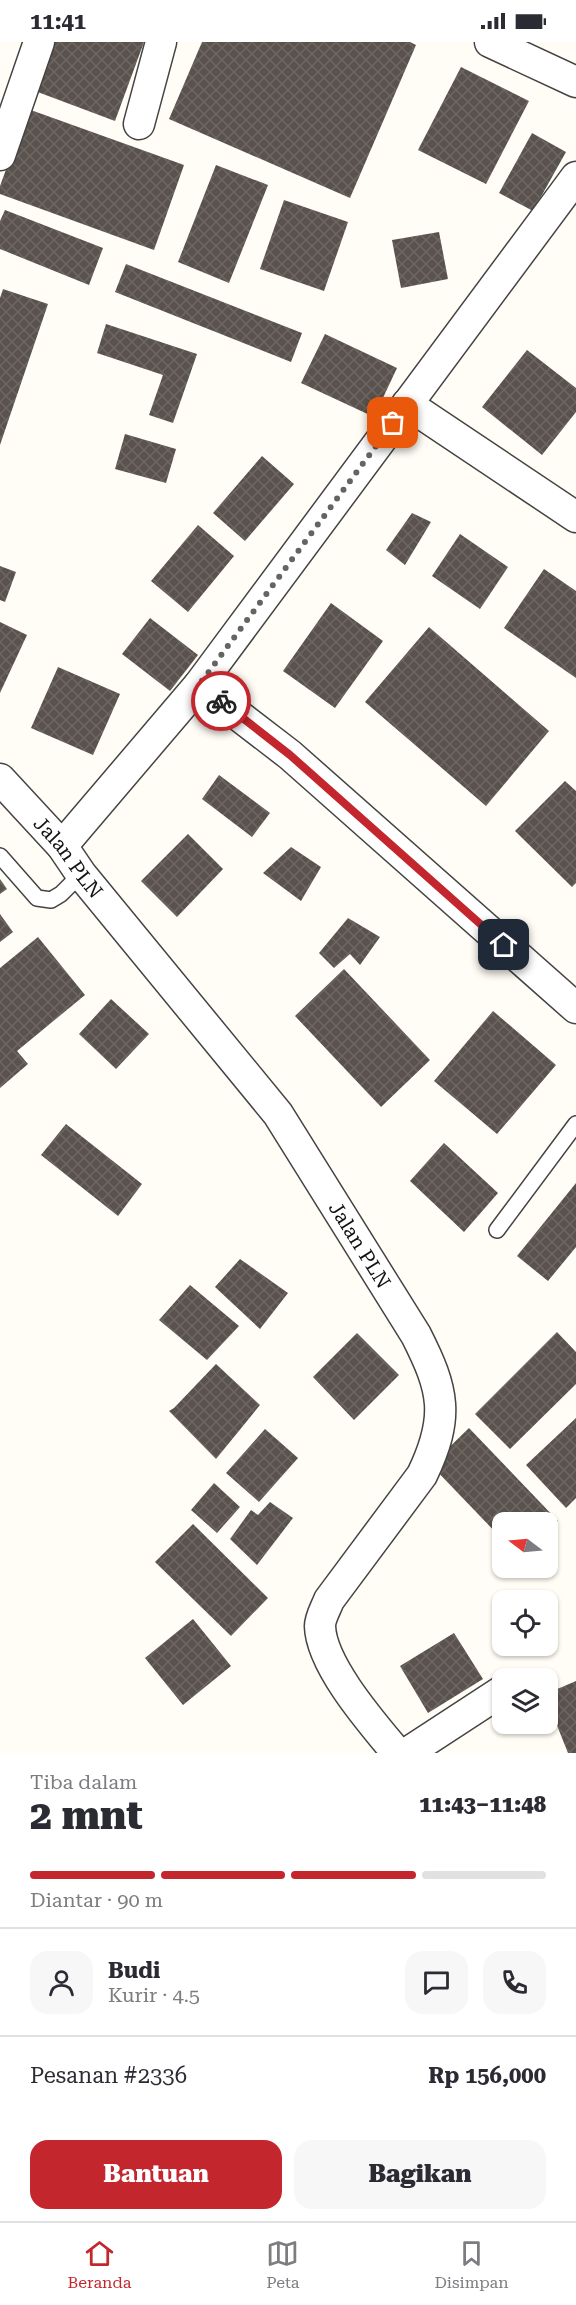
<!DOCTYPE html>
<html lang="id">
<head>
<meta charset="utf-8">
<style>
	:root { --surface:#fff; --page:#f7f7f7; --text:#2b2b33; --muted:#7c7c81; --line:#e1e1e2; --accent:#c4262e }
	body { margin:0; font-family:"Roboto Serif",serif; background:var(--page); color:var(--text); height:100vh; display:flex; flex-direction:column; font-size:22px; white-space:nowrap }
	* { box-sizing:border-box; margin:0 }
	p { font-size:20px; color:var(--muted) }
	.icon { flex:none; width:33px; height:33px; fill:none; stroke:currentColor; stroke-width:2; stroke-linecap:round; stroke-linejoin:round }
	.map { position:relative; height:1711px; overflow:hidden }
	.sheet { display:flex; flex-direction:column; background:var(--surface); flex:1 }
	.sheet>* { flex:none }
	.needle { width:39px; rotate:286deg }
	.fabs { position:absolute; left:492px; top:1470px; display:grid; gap:12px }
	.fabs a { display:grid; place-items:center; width:66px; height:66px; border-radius:12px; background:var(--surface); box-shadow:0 2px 4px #0004; font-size:30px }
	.pin { position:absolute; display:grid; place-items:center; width:51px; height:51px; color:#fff; margin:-26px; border-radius:12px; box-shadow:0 3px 9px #0006 }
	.courier { position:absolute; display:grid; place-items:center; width:60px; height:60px; margin:-30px; border:4px solid #c4262e; border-radius:50%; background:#fff; color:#222; box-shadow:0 2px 8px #0007 }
	.overview em { font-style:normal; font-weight:800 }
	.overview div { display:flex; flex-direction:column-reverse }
	.overview { display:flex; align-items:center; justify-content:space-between; height:102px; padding:0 30px }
	h1 { font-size:39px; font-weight:800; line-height:45px }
	.bar { display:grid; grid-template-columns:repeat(4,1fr); gap:9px 6px; align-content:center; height:72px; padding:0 30px }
	.bar i { height:8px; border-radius:4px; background:var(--line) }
	.bar .active { background:var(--accent) }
	.bar p { grid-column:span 4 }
	.line { display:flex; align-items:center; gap:15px; padding:0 30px; border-top:2px solid var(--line) }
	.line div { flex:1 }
	.round { display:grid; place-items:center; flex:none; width:63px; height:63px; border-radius:18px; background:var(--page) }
	.cta { display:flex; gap:12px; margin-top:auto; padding:12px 30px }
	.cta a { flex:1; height:69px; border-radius:18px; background:var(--accent); color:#fff; font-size:24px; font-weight:800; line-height:69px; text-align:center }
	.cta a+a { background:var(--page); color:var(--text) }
	.status { display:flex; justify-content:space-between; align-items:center; height:42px; padding:0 30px; background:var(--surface); direction:ltr }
	.status svg { height:16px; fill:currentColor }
	.dock { display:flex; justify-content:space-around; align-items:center; height:84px; border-top:2px solid var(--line); background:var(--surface); font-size:16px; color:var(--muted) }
	.dock a { display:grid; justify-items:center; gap:3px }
	.dock .active { color:var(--accent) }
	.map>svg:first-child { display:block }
	.building { fill:url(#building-cross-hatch) }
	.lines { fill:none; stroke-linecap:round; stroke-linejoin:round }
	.lane-casing { stroke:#444; stroke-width:18 }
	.street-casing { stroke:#444; stroke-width:33 }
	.lane { stroke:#fff; stroke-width:15 }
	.street { stroke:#fff; stroke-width:30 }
	.done { stroke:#646461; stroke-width:6; stroke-dasharray:0 10.8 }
	.route { stroke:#c4262e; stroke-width:8 }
	.labels { text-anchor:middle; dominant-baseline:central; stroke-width:6; stroke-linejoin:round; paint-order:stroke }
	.street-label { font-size:20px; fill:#111; stroke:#fff }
</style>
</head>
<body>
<div class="status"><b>11:41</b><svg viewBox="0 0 49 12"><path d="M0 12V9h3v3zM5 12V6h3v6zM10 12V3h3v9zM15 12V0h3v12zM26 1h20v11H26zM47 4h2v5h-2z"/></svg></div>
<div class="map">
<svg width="576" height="1711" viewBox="0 0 576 1711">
	<defs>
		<pattern id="building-cross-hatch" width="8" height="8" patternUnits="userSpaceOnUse" patternTransform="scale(1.5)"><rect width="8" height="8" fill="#5a524d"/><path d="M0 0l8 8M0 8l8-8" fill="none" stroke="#6d6662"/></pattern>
	</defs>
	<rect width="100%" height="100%" fill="#fffdf5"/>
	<path class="building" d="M53,0H144L115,79L35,49Z
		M202,0H410L416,3L350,156L169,77Z
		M461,25L529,59L486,142L418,108Z
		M28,67L184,123L154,208L0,152V144Z
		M532,91L566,110L533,169L499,151Z
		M216,123L268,143L229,241L178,220Z
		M284,158L348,180L324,249L260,227Z
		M5,168L103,206L89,243L0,207V179Z
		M439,190L448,237L401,246L392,198Z
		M126,222L302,291L291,320L115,250Z
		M3,247L48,262L0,403V256Z
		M106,282L197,312L173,381L149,373L163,333L97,311Z
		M325,292L397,326L374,375L301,341Z
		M527,308L576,346V370L542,413L482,365Z
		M125,392L176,407L166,441L115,427Z
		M262,414L294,442L245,499L213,471Z
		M412,471L431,480L405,523L386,508Z
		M198,483L234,514L188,570L151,539Z
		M460,492L508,525L480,567L432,534Z
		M0,524L16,530L5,560L0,558Z
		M544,527L576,549V636L504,586Z
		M331,561L383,599L335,666L283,629Z
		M150,576L198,613L170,649L122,612Z
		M0,580L27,593L0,651Z
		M429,585L549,689L486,764L365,660Z
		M58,625L120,652L93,713L31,686Z
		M219,733L270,771L252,795L202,757Z
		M565,739L576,749V841L572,845L515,789Z
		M188,792L223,827L177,875L141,839Z
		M291,805L321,825L301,859L263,831Z
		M0,837L7,847L0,852Z
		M0,872L13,890L0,900Z
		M348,876L380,895L360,923L350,912L334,926L319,911Z
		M38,895L85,953L17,1009L28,1022L0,1046V926Z
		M344,927L430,1018L381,1065L295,974Z
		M111,957L149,992L116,1027L79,992Z
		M493,969L556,1023L497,1092L434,1039Z
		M66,1082L142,1142L118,1174L41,1113Z
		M444,1101L498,1151L464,1190L410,1139Z
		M576,1141V1205L548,1239L517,1214Z
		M240,1217L288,1251L260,1287L215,1245Z
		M190,1243L239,1284L207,1318L159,1278Z
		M557,1290L576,1310V1342L510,1407L475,1372Z
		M357,1291L399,1333L354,1378L313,1335Z
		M216,1322L260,1363L216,1417L169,1369L174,1366Z
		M576,1376V1456L566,1466L526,1423Z
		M469,1386L558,1479L548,1489V1480H502V1497L431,1423Z
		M265,1387L298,1416L259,1460L226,1431Z
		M214,1441L240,1465L217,1491L191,1468Z
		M270,1460L293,1476L257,1523L230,1497L251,1468L258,1473Z
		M193,1482L268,1556L231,1594L155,1520Z
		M193,1577L231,1624L183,1663L145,1616Z
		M454,1591L483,1637L428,1671L400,1624Z
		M576,1639V1711H568L548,1661V1651Z"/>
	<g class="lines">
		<g class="lane-casing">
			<path id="lane" d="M0,814L37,856L51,858L61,852L81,832
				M497,1188L576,1082"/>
		</g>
		<g class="street-casing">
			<g id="street">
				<path d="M490,0L576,40"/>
				<path d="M139,82L161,0"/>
				<path d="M0,113L39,0"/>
				<path d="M407,362L576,475"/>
				<path d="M199,643L290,713L576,966"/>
				<path id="s1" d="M0,737L62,804L81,832L278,1072L416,1293C444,1348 450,1375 422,1433L329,1558C326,1566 320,1576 320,1584C321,1623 372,1681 397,1711"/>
				<path d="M62,804L199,643L576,135"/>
				<path d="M407,1711L502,1649"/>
			</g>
		</g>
		<use href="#lane" class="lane"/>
		<use href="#street" class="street"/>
	</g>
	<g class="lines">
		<path class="done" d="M221,659L199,643L393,381"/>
		<path class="route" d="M221,659L290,713L504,903"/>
	</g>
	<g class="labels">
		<g class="street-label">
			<text stroke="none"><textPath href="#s1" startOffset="104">Jalan PLN</textPath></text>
			<text stroke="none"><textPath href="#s1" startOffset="590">Jalan PLN</textPath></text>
		</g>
	</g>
</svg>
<div class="fabs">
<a><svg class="needle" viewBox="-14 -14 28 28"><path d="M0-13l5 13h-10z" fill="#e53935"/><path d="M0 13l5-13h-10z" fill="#7c7c81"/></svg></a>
<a><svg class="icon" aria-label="locate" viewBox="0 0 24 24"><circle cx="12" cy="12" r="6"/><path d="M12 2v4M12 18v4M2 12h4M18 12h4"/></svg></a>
<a><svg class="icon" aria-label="layers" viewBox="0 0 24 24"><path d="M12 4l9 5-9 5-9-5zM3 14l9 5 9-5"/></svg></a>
</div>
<div class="pin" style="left:393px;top:381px;background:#ea580c"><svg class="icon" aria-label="bag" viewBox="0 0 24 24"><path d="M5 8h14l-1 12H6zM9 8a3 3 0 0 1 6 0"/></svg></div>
<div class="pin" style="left:504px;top:903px;background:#1f2937"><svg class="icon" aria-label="home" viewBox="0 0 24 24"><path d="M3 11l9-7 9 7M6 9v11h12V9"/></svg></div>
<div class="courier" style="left:221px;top:659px"><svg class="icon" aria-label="bike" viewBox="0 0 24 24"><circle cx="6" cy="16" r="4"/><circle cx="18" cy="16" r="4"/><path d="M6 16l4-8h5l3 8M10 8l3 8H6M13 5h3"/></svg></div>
</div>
<section class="sheet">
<div class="overview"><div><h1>2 mnt</h1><p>Tiba dalam</p></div><em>11:43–11:48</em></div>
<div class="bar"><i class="active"></i><i class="active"></i><i class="active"></i><i></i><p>Diantar · 90 m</p></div>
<div class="line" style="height:108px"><a class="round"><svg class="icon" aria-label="person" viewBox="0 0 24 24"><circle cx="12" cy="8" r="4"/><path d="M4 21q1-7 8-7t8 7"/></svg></a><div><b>Budi</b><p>Kurir · 4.5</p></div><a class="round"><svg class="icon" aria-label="chat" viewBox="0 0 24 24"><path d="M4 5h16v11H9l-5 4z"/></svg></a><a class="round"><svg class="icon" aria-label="phone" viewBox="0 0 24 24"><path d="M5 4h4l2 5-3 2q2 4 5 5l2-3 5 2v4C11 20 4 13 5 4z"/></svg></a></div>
<div class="line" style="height:78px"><div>Pesanan #2336</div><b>Rp 156,000</b></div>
<div class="cta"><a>Bantuan</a><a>Bagikan</a></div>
</section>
<nav class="dock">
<a class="active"><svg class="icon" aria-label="home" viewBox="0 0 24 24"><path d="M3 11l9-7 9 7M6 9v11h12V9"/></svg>Beranda</a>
<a><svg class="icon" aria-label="map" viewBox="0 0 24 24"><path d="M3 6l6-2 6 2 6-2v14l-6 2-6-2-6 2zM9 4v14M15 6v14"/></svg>Peta</a>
<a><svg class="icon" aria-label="saved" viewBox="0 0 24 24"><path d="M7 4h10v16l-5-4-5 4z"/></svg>Disimpan</a>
</nav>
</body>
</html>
